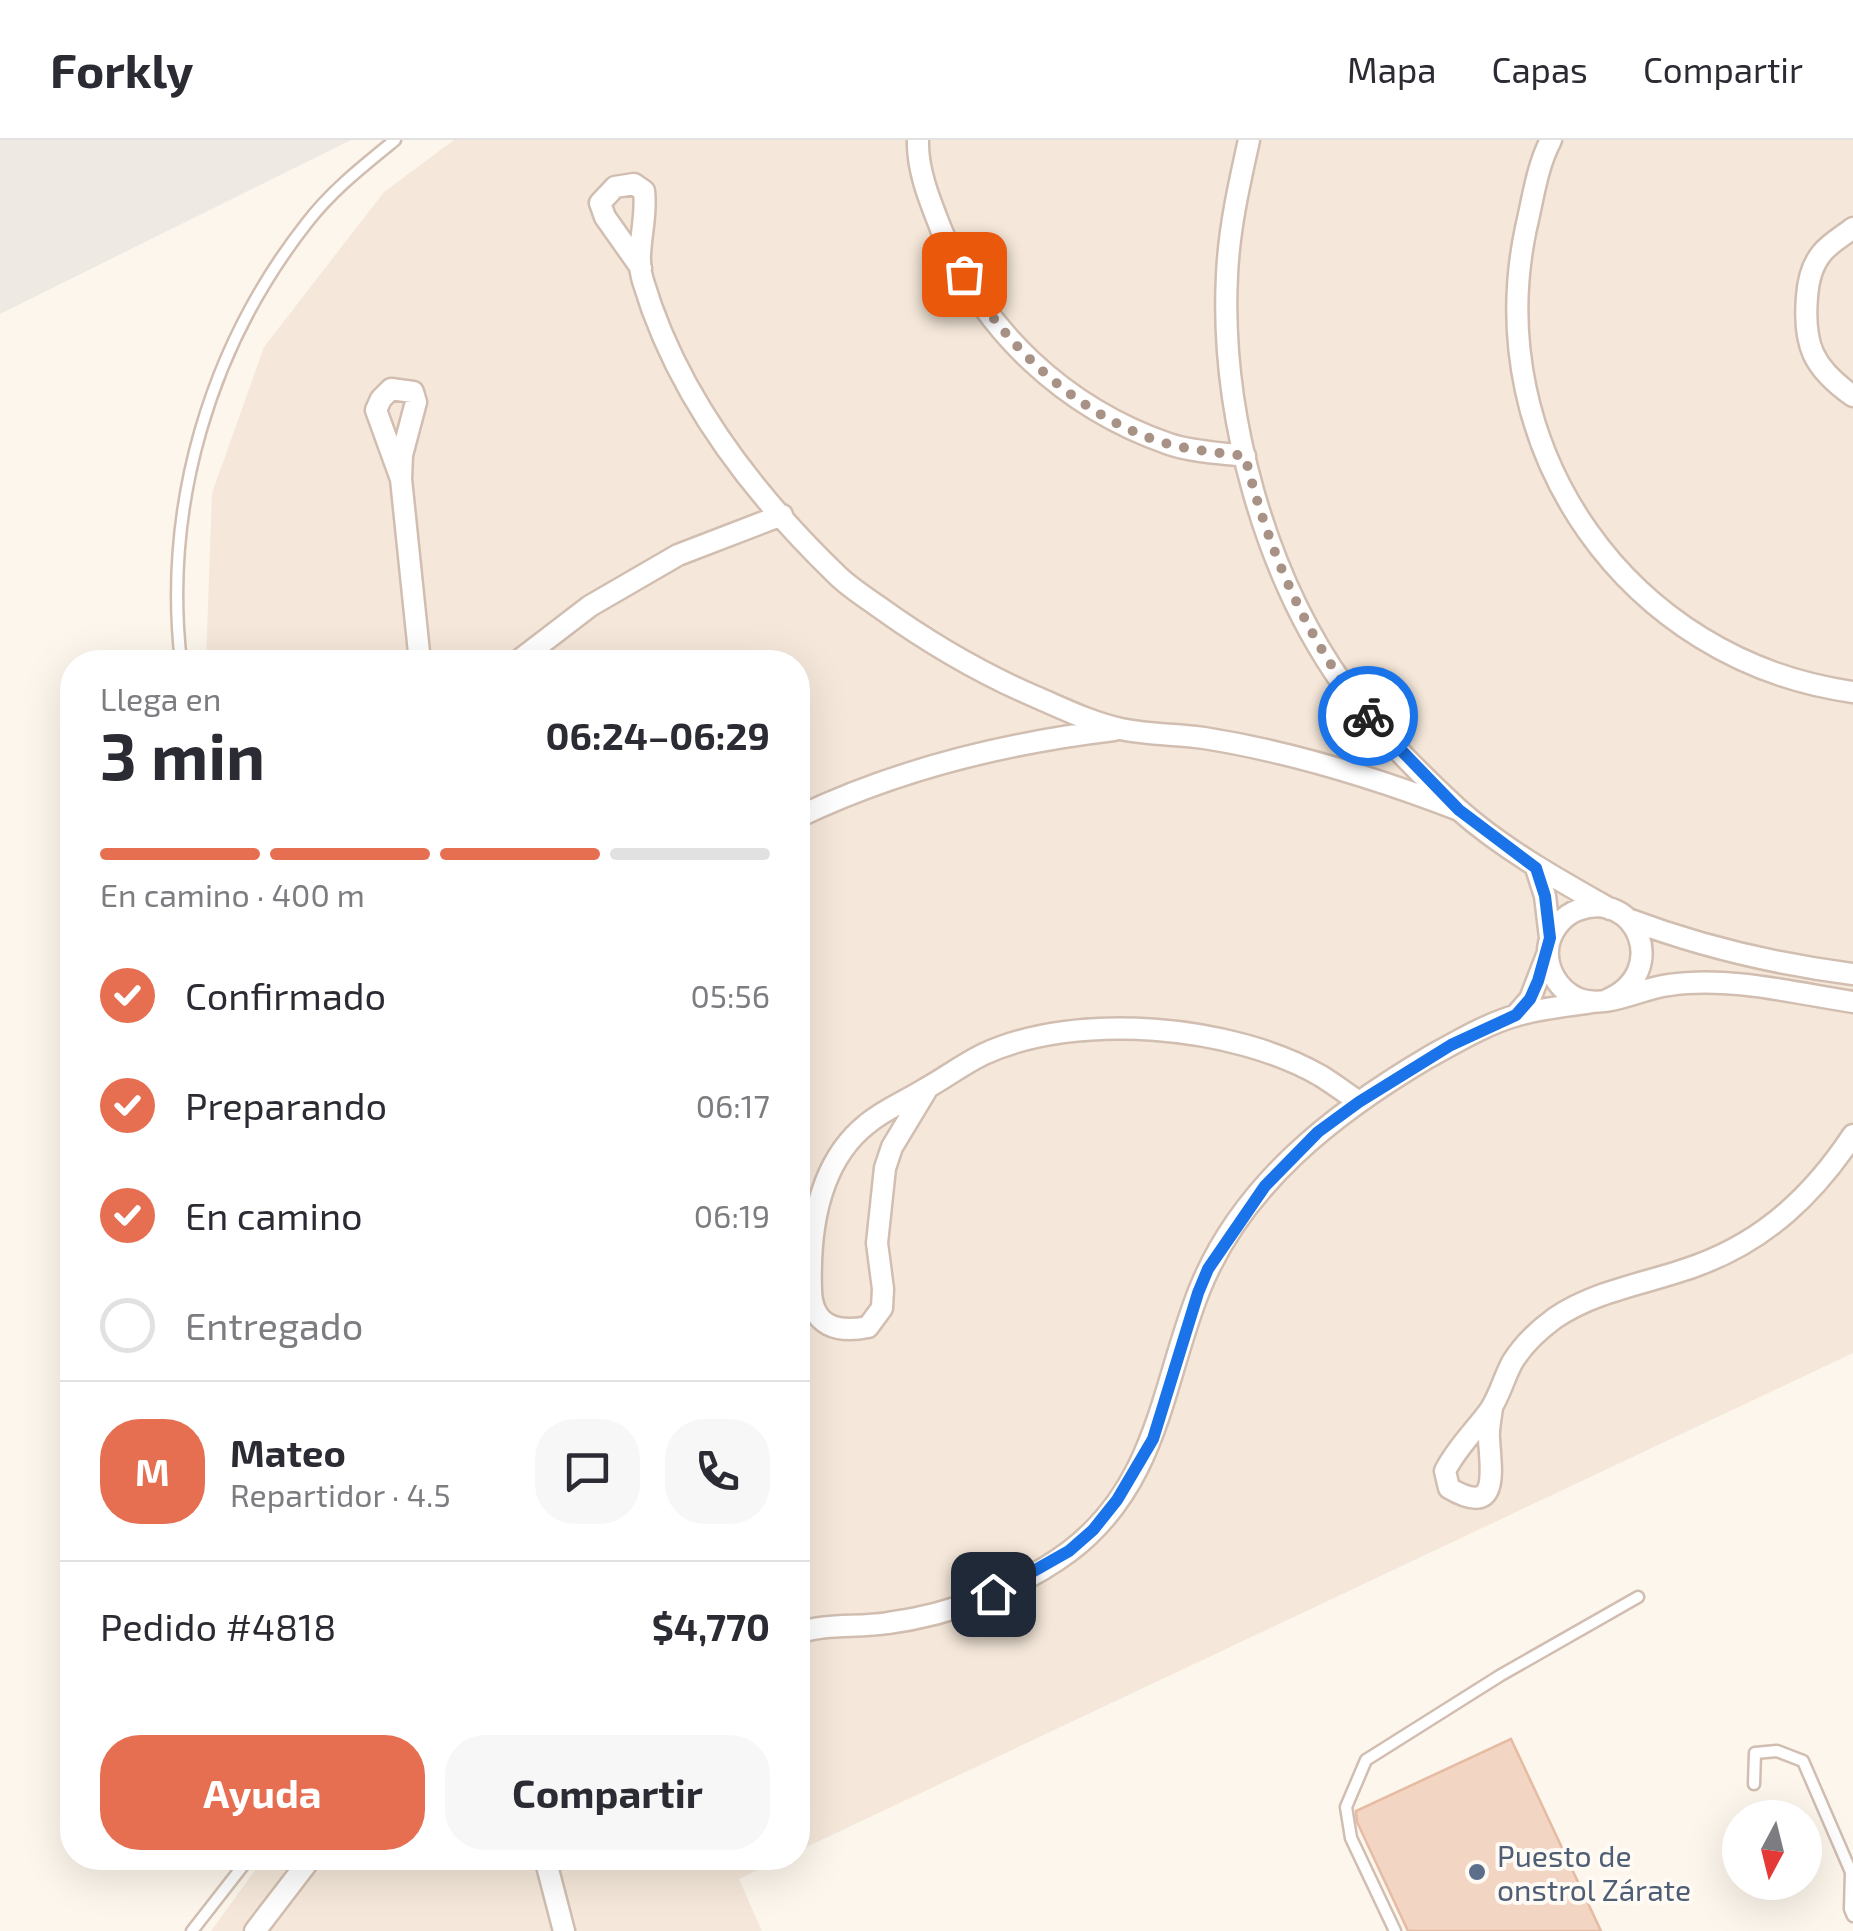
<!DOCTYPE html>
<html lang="es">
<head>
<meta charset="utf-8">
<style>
	:root { --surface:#fff; --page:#f7f7f7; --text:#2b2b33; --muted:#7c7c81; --line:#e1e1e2; --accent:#e76f51 }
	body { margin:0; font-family:"Exo 2",sans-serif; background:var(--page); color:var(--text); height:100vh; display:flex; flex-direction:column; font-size:38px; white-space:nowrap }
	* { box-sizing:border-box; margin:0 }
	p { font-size:32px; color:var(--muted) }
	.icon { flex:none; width:55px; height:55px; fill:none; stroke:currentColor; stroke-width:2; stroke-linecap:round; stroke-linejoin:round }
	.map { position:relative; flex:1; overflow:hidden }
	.details { position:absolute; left:60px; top:510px; width:750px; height:1220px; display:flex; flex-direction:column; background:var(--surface); border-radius:40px; box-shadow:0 10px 40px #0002 }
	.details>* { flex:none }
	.needle { width:65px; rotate:187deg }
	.fabs { position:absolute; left:1722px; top:1660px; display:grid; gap:20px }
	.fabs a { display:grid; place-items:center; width:100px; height:100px; border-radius:50%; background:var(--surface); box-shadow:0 10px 40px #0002; font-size:50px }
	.pin { position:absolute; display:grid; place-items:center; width:85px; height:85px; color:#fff; margin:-42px; border-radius:20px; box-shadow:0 5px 15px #0006 }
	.courier { position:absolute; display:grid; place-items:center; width:100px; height:100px; margin:-50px; border:8px solid #1a73e8; border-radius:50%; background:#fff; color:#222; box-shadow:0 2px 12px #0007 }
	.overview em { font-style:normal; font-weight:700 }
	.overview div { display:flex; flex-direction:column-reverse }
	.overview { display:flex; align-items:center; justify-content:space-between; height:170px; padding:0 40px }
	h1 { font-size:65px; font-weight:700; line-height:75px }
	.bar { display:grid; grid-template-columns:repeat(4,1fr); gap:15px 10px; align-content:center; height:120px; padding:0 40px }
	.bar i { height:12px; border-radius:8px; background:var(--line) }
	.bar .active { background:var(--accent) }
	.bar p { grid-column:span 4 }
	.line { display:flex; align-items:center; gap:25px; padding:0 40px; border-top:2px solid var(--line) }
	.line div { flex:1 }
	.round { display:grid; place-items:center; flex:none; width:105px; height:105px; border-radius:40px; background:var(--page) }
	ol { padding:0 40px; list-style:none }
	li { display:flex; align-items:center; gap:30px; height:110px }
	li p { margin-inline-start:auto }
	li .icon { padding:10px; border-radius:50%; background:var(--accent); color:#fff; stroke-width:4 }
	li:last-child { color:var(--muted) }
	li i { width:55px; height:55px; border:5px solid var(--line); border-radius:50% }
	.action { display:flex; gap:20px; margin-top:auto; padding:20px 40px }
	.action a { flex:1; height:115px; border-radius:40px; background:var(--accent); color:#fff; font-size:40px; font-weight:700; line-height:115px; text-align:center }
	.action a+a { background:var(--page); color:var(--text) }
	header { display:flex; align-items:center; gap:60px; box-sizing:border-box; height:140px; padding:0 50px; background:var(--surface); border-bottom:2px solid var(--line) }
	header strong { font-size:48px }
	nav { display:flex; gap:55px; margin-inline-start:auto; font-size:35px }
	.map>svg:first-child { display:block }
	.residential { fill:#f5e8da }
	.industrial { fill:#efe9e4 }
	.building { fill:#f3d5c3; stroke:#e6bba3; stroke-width:2.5 }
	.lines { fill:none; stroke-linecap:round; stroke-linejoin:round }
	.lane-casing { stroke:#d1beb0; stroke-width:15 }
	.street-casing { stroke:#d1beb0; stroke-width:25 }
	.lane { stroke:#fff; stroke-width:10 }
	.street { stroke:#fff; stroke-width:20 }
	.done { stroke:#a89285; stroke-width:10; stroke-dasharray:0 18 }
	.route { stroke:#1a73e8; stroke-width:12 }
	.service-dot { fill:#5c6f8a; stroke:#fffaf3; stroke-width:4 }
	.labels { text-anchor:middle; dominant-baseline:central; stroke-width:8; stroke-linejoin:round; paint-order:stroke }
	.service-label { font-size:30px; fill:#4e5e75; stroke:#fffaf3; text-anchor:start }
</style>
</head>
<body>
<header>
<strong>Forkly</strong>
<nav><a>Mapa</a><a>Capas</a><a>Compartir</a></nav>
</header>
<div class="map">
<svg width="1853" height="1791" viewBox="0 0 1853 1791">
	<rect width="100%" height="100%" fill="#fdf6ec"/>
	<path class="residential" d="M454,0H1853V1213L798,1711V522H206L212,353L264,207L384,52Z
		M264,1718H783L739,1739L762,1791H211Z"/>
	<path class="industrial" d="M0,0H351L0,174Z"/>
	<path class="building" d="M1511,1599L1601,1791H1408L1357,1682L1356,1671Z"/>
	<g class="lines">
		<g class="lane-casing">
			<path id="lane" d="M181,522C163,367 209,208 306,84C331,51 363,26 395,0
				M1754,1644L1755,1613L1777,1611L1803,1621L1851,1732L1850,1769L1853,1776
				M192,1791L249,1718
				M1395,1791L1351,1698L1346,1667L1366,1620L1501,1535L1638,1457"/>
		</g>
		<g class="street-casing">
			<path id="street" d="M918,0C917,30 930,61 941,89C982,191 1065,268 1169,304C1193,312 1221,313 1245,316
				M1249,0C1239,45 1229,89 1227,135C1220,272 1264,434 1344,546C1376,590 1418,632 1458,669C1503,709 1557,739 1610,769
				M1551,0C1537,26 1533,59 1526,88C1479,309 1629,521 1853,552
				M1853,88C1843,96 1830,103 1822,113C1812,125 1808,141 1807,157C1803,205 1813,228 1853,256
				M641,128L605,77L600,63L615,47L634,44L644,51C648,82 634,112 643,141C677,256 752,353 837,435C849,447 865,457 879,467C929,503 980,533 1036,557C1064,569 1092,583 1121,589C1148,595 1177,594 1204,598C1292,612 1376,638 1459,670
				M401,339L402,315L416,262L413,252L391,249L381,259L376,270L401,339L420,522
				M517,522L590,466L678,415L782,375
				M798,677C896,630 1005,603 1114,590
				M1536,728L1545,756L1550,798
				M1628,779C1702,807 1775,824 1853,834
				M1607,860C1671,833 1637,748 1578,770C1564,775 1553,788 1549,803C1544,826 1557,850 1579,859C1607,869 1641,848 1669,845C1730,836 1794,853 1853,862
				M1516,875L1530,859L1547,815
				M927,949L892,1007L885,1028L877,1103L883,1149L882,1168L868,1187C838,1193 812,1187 811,1150C809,1091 818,1023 867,984C885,969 906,961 925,949C945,938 963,924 984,914C1077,871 1233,885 1321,936C1334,944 1347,954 1359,962
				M1492,1267C1491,1278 1488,1289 1489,1299C1491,1332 1500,1378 1449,1348L1445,1331C1457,1307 1475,1291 1490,1270C1500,1255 1504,1237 1513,1221C1523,1205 1540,1189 1555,1178C1598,1149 1651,1143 1698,1125C1766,1100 1814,1054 1853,995
				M798,1493C827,1483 857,1488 888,1483C950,1475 1019,1449 1070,1411C1158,1344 1162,1244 1199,1151C1241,1045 1334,973 1429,917C1456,902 1488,883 1518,875C1542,868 1568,866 1593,862
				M545,1718L564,1791
				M255,1791L311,1718"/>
		</g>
		<use href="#lane" class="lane"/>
		<use href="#street" class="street"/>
	</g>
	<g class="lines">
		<path class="done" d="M964,134C1007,210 1089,285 1176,306C1199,311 1222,313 1245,316C1268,410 1307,501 1368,576"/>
		<path class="route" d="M993,1454L1069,1411L1093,1390L1117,1360L1153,1299L1198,1153L1208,1129L1265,1046L1318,992L1359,962L1451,905L1516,875L1530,859L1538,841L1550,798L1545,756L1536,728L1459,670L1368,576"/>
	</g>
	<circle class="service-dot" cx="1477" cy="1732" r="10"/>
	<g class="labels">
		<g class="service-label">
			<text x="1497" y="1715">Puesto de<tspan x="1497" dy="34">onstrol Zárate</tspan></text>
		</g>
	</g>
</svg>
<div class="fabs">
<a><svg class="needle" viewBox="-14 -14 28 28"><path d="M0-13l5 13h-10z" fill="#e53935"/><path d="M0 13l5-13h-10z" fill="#7c7c81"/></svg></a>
</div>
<div class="pin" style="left:964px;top:134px;background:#ea580c"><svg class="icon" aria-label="bag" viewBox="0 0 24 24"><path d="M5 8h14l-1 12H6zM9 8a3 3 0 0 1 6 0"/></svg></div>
<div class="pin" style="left:993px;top:1454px;background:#1f2937"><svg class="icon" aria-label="home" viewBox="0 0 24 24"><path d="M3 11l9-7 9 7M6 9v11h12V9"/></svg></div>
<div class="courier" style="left:1368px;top:576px"><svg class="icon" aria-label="bike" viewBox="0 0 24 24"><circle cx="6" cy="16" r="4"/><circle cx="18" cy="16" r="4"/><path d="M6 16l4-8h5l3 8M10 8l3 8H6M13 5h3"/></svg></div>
<section class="details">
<div class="overview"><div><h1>3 min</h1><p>Llega en</p></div><em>06:24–06:29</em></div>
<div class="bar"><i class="active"></i><i class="active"></i><i class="active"></i><i></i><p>En camino · 400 m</p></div>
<ol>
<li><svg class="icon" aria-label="check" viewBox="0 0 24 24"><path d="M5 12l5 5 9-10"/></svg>Confirmado<p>05:56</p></li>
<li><svg class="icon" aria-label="check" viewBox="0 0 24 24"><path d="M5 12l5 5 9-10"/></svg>Preparando<p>06:17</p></li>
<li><svg class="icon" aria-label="check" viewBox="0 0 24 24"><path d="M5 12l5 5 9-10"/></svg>En camino<p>06:19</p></li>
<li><i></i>Entregado</li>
</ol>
<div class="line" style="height:180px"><b class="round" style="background:var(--accent);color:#fff">M</b><div><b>Mateo</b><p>Repartidor · 4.5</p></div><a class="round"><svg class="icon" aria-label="chat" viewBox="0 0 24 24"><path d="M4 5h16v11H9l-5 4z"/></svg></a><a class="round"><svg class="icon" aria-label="phone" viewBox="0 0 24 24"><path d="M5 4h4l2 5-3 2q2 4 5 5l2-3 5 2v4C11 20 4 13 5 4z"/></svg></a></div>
<div class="line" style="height:130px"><div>Pedido #4818</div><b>$4,770</b></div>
<div class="action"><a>Ayuda</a><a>Compartir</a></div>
</section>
</div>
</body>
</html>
